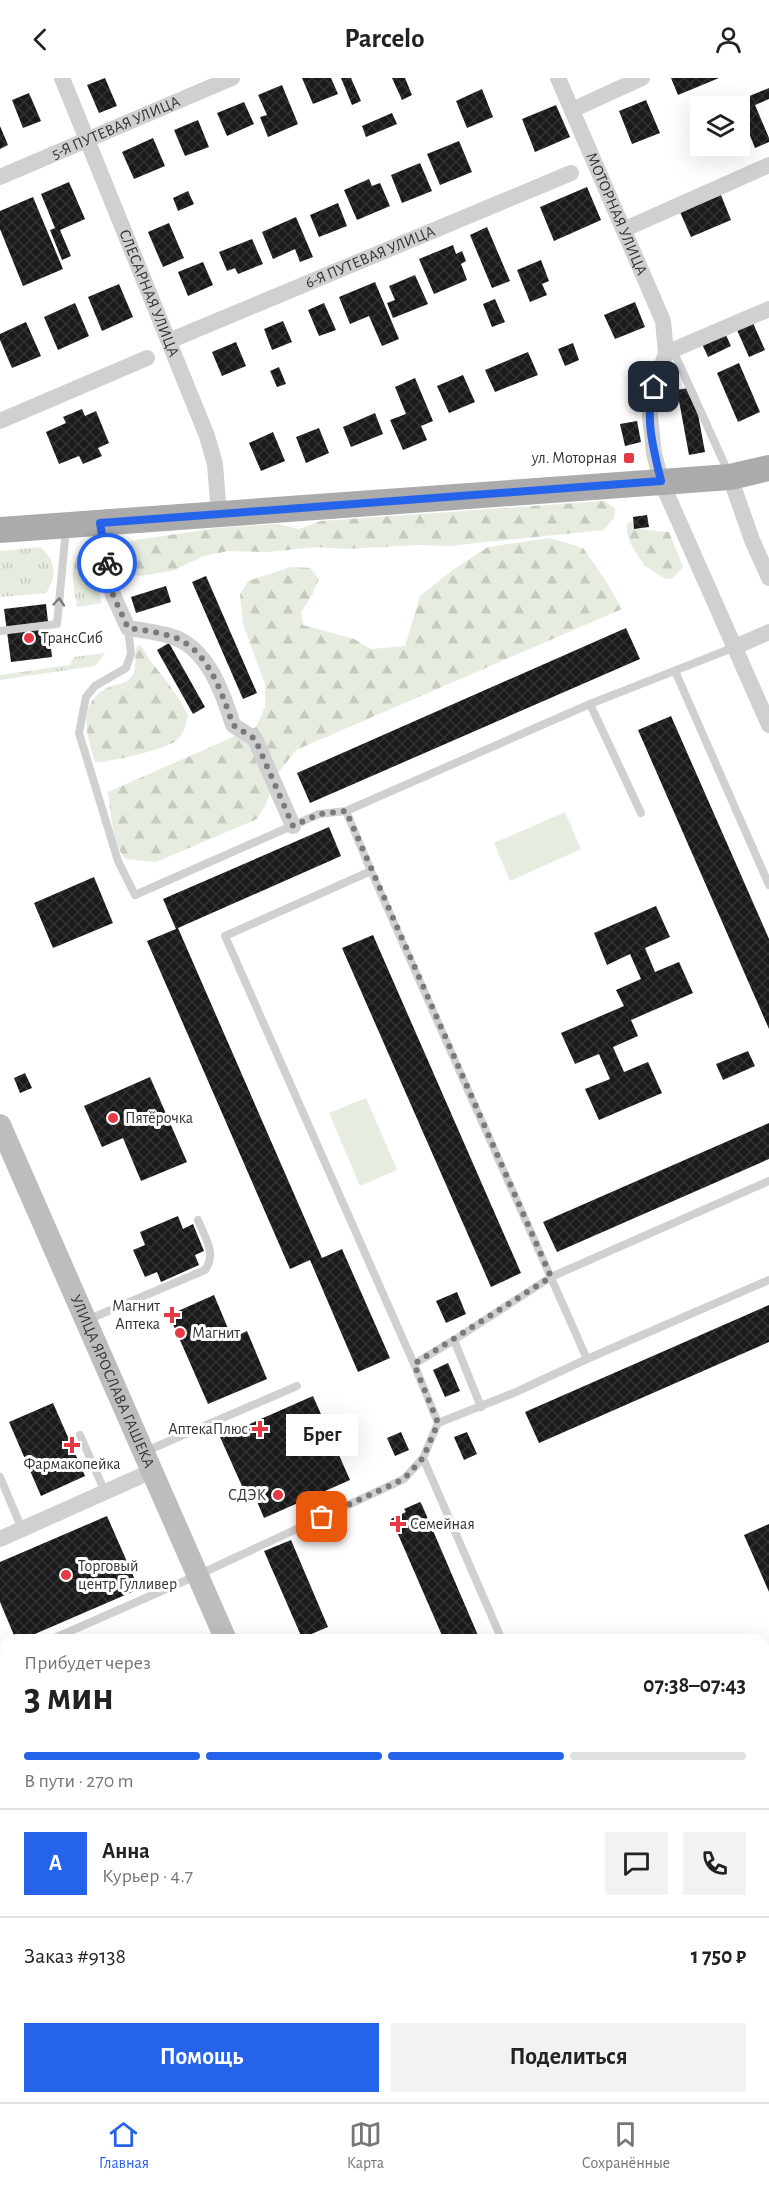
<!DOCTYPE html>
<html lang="ru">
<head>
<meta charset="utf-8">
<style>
	:root { --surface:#fff; --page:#f2f2f2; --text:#222; --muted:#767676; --line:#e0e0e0; --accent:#2563eb }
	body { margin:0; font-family:"Alegreya Sans",sans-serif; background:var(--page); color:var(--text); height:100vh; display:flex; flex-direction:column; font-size:22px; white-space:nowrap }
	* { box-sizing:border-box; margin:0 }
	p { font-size:20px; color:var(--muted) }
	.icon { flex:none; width:33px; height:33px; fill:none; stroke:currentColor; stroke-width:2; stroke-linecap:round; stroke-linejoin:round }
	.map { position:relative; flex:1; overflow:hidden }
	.details { position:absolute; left:0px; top:1556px; width:770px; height:470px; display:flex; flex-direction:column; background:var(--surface); border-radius:18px 18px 0 0; box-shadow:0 6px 24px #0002 }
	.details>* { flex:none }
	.controls { position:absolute; left:690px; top:18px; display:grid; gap:12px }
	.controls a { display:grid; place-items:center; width:60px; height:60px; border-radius:0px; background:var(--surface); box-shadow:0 6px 24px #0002; font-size:30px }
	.pin { position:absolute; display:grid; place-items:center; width:51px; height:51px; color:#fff; margin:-26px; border-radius:12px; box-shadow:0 3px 9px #0006 }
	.courier { position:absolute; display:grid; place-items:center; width:60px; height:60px; margin:-30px; border:4px solid #2563eb; border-radius:50%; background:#fff; color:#222; box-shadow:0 2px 8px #0007 }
	.bubble { position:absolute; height:42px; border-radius:0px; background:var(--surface); box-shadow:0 6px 24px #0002; font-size:20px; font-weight:700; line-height:42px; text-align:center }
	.overview em { font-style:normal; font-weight:700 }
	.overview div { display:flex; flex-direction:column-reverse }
	.overview { display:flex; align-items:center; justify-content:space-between; height:102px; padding:0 24px }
	h1 { font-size:39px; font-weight:700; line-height:45px }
	.bar { display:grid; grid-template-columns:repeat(4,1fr); gap:9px 6px; align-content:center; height:72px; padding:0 24px }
	.bar i { height:8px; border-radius:4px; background:var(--line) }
	.bar .current { background:var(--accent) }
	.bar p { grid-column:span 4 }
	.line { display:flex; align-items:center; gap:15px; padding:0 24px; border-top:2px solid var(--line) }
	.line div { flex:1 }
	.round { display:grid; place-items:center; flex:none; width:63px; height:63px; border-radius:0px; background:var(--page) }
	.action { display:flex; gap:12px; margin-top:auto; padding:12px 24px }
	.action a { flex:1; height:69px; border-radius:0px; background:var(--accent); color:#fff; font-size:24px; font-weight:700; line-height:69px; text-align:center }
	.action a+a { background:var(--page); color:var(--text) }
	header { display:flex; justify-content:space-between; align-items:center; height:78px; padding:0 24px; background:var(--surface); font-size:27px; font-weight:700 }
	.dock { display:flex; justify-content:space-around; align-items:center; height:84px; border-top:2px solid var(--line); background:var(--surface); font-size:16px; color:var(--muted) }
	.dock a { display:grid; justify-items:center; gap:3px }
	.dock .current { color:var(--accent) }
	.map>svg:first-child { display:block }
	.grass { fill:url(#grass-tufts) }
	.forest { fill:url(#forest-firs) }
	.park { fill:url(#park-crowns) }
	.pitch { fill:#e6ecdf }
	.building { fill:url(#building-cross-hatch) }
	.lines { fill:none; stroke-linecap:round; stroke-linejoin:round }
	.service { stroke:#d0d0d0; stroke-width:8 }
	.minor { stroke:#d0d0d0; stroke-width:16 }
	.secondary { stroke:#bdbdbd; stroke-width:22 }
	.primary { stroke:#ababab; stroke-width:26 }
	.oneway { stroke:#7a7a7a }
	.done { stroke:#7a7a7a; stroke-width:6; stroke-dasharray:0 10.8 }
	.route { stroke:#2563eb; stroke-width:8 }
	.poi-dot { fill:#e63946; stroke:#fff; stroke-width:2 }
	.labels { text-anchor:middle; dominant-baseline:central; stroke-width:6; stroke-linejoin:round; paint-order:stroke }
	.street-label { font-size:16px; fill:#333; stroke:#fff }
	.poi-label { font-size:16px; fill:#333; stroke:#fff; text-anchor:start }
</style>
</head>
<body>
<header><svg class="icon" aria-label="back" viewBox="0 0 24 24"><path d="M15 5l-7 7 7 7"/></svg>Parcelo<svg class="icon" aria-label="person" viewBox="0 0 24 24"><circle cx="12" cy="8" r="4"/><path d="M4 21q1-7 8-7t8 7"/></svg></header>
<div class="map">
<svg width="769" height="2024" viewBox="0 0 769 2024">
	<defs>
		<pattern id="grass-tufts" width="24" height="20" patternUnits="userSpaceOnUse" patternTransform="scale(1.5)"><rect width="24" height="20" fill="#e6ecdf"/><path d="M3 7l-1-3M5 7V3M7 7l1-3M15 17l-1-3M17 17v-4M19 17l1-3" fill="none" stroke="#c6cbc0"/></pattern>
		<pattern id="forest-firs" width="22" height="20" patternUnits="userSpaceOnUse" patternTransform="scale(1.5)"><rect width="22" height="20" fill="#e6ecdf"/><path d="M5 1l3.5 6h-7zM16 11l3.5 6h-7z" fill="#c6cbc0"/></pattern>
		<pattern id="park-crowns" width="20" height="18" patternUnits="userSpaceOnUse" patternTransform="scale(1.5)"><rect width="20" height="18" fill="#e6ecdf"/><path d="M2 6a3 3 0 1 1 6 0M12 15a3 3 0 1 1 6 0" fill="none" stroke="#c6cbc0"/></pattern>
		<pattern id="building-cross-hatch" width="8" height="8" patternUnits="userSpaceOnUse" patternTransform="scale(1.5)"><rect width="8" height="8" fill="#1a1a1a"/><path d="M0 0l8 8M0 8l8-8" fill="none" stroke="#333"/></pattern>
	</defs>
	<rect width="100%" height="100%" fill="#fff"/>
	<path class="grass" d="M85,465L92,471L101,525L77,529C73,500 67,490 85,465Z
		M40,469C56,483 58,497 46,515L0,519V473Z
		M105,575L95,588L0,602V597L70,587L74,579Z"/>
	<path class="forest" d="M604,423L615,430L614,440L604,452L448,468L419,467L346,471L316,469L268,474L228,473L204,478L172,493L140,498L123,495L114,482L116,471L123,464L217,450L277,446L299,451L321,443Z
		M631,442L637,451L669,454L683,489L673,500L665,501L644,487L630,465L626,448Z
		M550,460L583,470L606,503L622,531L296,672L278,695L265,728L257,741L156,784L125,781C112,762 111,736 108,714L256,649L265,629V606L243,546L240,516L248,503L291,489L310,490L319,501L312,517L301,534L303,547L354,561L371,571L405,568L420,518L454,491L488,469Z
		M140,567C145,572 147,578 151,584C165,601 178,617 188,637C186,646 184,656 177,662C165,672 110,684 95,684C87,659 77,627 105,611C111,607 121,607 127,603C141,593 132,579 137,568Z"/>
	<path class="park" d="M6,1608V1990L0,1976V1610Z
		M19,2019H256L258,2024H21Z"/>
	<path class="pitch" d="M565,734L581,771L510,803L494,765Z
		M366,1020L397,1092L360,1108L329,1035Z"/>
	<path class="building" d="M105,0L117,28L99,35L87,7Z
		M302,0H331L338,16L313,26Z
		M341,0H351L361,23L352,27Z
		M392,0H405L412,17L402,22Z
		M671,0H719L678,17Z
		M282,7L298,46L268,59L260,39L267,37L258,17Z
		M769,10V21L755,27L769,60V64L755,70L740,33V28H737L735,24Z
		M482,11L493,39L467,50L456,23Z
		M29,15L41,43L23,50L12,22Z
		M646,22L660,55L632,66L619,33Z
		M244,24L254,46L227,58L217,35Z
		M556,27L570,59L535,74L522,41Z
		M392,35L397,46L366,59L362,48Z
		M198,42L209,69L185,78L174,52Z
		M0,48L8,67L0,71Z
		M153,60L165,88L134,101L122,74Z
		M459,63L472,94L440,107L427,76Z
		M420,85L432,113L402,125L391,97Z
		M369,101L372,108L380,105L390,128L357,142L344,112Z
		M69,104L85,141L60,152L71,178L62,182L50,152L55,150L41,116Z
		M587,109L601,142L554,163L540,129Z
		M188,113L194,126L178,133L173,120Z
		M721,117L731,142L691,159L680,134Z
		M33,119L63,191L23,208L0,151V133Z
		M338,125L347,148L319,159L310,137Z
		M296,139L313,179L300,184L295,171L273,181L262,154Z
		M169,145L184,180L163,189L148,154Z
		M487,149L510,203L492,210L470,157Z
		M252,161L263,186L238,196L235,190L227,193L219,174Z
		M453,167L456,176L462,173L466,183L461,186L467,202L434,216L419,181Z
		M541,182L549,203L542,206L547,217L530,224L517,192Z
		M203,184L213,207L188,218L178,194Z
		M415,197L428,226L393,240L387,225L395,222L389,208Z
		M375,204L399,261L382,268L369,238L350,246L339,219Z
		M119,206L133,239L102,253L88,219Z
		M495,221L505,244L492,249L483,226Z
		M635,224L645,249L615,261L604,237Z
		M75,225L89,258L58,272L44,239Z
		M324,225L336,252L319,258L308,232Z
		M283,243L292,264L272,272L264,251Z
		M26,244L41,278L12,290L0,262V256Z
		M753,245L765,272L749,279L737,252Z
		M725,255L731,268L708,279L702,266Z
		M236,264L246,288L222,298L212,274Z
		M573,265L579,282L565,288L558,271Z
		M528,274L538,297L495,314L485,292Z
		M739,285L760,334L738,344L717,295Z
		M279,289L286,306L277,309L270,293Z
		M463,297L475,324L449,335L437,308Z
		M415,300L433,343L421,348L427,362L403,372L390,342L406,336L395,309Z
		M693,309L705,374L689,377L677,312Z
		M82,331L85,338L96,333L109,365L98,370L102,378L83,386L79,378L59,386L46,354L66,345L63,339Z
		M375,335L383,356L351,369L343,349Z
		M637,343L641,364L625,368L620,346Z
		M319,350L329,375L306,385L296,359Z
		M273,354L285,383L261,393L249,365Z
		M647,437L649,449L634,451L633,439Z
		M206,498L257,615L243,621L192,504Z
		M166,508L171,524L136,535L131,519Z
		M46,526L52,579L11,584L4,531Z
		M626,550L640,581L310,725L297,695Z
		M169,565L205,629L193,636L157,572Z
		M671,638L769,861V951L638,652Z
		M329,749L341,778L178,850L322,1180L342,1171L390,1280L358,1294L310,1182L290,1191L147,863L176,851L163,821Z
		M94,799L113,845L53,870L34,825Z
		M656,828L670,859L645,870L655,894L679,884L693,915L631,942L638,958L613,969L624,994L648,984L662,1015L599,1042L585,1011L610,1001L599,976L575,986L561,955L624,928L616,912L641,901L630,876L607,887L594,855Z
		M373,857L521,1195L491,1209L342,870Z
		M748,973L755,988L723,1002L716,986Z
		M25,995L32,1010L20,1015L14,1000Z
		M150,999L187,1084L141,1103L123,1060L102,1069L84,1028Z
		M769,1045V1081L557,1174L543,1144Z
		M178,1138L183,1151L193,1146L204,1173L195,1177L199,1187L161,1204L157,1194L145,1199L133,1172L145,1167L140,1154Z
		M457,1214L466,1236L446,1245L436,1223Z
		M214,1217L232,1260L247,1253L267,1301L208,1326L169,1237Z
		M769,1227V1264L539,1365L525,1334Z
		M448,1285L460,1313L445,1319L433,1292Z
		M313,1318L350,1402L264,1440L253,1414L246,1417L220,1359Z
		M53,1325L85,1398L41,1418L9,1344Z
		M401,1354L409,1372L395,1378L387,1360Z
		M467,1354L477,1376L464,1382L454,1359Z
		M420,1424L422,1427L480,1562H444L394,1447L391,1441L406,1434L404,1431Z
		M107,1438L139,1511L21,1562H16L0,1524V1484Z
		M769,1446V1514L744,1457Z
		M291,1462L328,1549L302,1560L264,1473Z
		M270,2019H330L332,2024H272Z
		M646,2019H680L682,2024H645L643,2020Z"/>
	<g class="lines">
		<path class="service" d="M673,272L729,396
			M128,550L131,576L126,590L95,608L86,619L79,655L118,783L135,817L319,736L346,733
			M0,553L57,546L66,451
			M675,593L769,807
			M590,626L641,735
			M371,793L587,1281
			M87,1242L205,1192C217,1175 205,1160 198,1142
			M414,1286L454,1262
			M481,1329L454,1262L551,1199L769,1103
			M438,1345L414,1286L225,858L371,793L346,733L590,626L735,569
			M80,1357L105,1414
			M144,1374L297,1308
			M423,1380L502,1562
			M0,1399L22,1451
			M50,1562L198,1497L404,1401L423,1380L438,1345L516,1314L587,1281L769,1202
			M0,1575L3,1582L6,1580
			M764,1988L769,1986
			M0,1991L6,2005
			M12,2019L14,2024
			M263,2019L265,2024
			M698,2019L700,2024"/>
		<g class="minor">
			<path id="s1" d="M62,0L207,358L215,386L219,437"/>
			<path id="s2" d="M558,0L663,243L666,275L650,322V338L654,375L661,403L769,647"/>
			<path d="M572,32L642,0"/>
			<path id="s3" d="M0,99L232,0"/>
			<path d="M625,151L769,87"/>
			<path id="s4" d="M169,263L571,95"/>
			<path d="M666,275L769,231"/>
			<path d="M0,343L147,280"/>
			<path d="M730,399L752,462L769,500"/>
			<path d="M100,445L113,517L128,550C142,552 157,554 170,558C207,568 223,615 233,647L255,661L293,748"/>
			<path d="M735,569L769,554"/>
			<path d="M0,1461L152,1393"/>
			<path d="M591,2024L603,2019"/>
		</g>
		<g class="secondary">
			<path id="s5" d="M0,1047L226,1562"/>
			<path d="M427,2019L430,2024"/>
		</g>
		<path class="primary" d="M0,452L730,399L769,390"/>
	</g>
	<defs><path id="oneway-chevron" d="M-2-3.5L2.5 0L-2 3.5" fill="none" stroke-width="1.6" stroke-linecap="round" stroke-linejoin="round" transform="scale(1.5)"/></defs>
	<use class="oneway" href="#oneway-chevron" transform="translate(59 524) rotate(-85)"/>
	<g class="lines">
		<path class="done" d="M107,485L113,517L128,550C142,552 157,554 170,558C207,568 222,615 233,647L255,661L293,748L319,736L346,733L551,1199L414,1286L438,1345L423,1380L404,1401L322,1439"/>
		<path class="route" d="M107,485L100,445L661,403C654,373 644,339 654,309"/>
	</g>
	<g class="poi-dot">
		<rect x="623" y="374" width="12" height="12" rx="3"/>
		<circle cx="29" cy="560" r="6"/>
		<circle cx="113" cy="1040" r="6"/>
		<path d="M169 1228h6v6h6v6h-6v6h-6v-6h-6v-6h6z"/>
		<circle cx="180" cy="1255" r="6"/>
		<path d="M257 1342h6v6h6v6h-6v6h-6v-6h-6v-6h6z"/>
		<path d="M69 1358h6v6h6v6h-6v6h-6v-6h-6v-6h6z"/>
		<circle cx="278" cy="1417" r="6"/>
		<path d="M395 1437h6v6h6v6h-6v6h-6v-6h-6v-6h6z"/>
		<circle cx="66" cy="1497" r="6"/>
	</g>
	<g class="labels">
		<g class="street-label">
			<text stroke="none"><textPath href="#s3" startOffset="126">5-Я ПУТЕВАЯ УЛИЦА</textPath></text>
			<text stroke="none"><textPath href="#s2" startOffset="148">МОТОРНАЯ УЛИЦА</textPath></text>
			<text stroke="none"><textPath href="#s4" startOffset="218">6-Я ПУТЕВАЯ УЛИЦА</textPath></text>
			<text stroke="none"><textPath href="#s1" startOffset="232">СЛЕСАРНАЯ УЛИЦА</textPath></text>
			<text stroke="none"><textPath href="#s5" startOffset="280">УЛИЦА ЯРОСЛАВА ГАШЕКА</textPath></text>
		</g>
		<g class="poi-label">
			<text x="617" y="380" text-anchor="end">ул. Моторная</text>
			<text x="41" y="560">ТрансСиб</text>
			<text x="125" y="1040">Пятёрочка</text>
			<text x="160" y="1228" text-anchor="end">Магнит<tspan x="160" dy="18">Аптека</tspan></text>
			<text x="192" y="1255">Магнит</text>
			<text x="248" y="1351" text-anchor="end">АптекаПлюс</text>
			<text x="72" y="1386" text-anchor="middle">Фармакопейка</text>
			<text x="266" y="1417" text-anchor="end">СДЭК</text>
			<text x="410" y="1446">Семейная</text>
			<text x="78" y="1488">Торговый<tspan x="78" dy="18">центр Гулливер</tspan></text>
		</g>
	</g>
</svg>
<div class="controls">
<a><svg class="icon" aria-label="layers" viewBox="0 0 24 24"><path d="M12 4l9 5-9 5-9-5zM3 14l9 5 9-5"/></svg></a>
</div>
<div class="pin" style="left:322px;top:1439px;background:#ea580c"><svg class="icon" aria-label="bag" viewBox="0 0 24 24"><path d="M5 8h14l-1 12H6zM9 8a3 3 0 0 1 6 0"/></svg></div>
<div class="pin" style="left:654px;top:309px;background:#1f2937"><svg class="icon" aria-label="home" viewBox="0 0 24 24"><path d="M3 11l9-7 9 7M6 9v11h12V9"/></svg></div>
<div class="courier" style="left:107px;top:485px"><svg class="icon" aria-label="bike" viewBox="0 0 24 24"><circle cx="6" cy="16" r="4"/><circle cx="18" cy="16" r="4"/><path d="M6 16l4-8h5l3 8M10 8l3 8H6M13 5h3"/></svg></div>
<div class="bubble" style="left:286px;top:1336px;width:72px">Брег</div>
<section class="details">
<div class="overview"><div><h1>3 мин</h1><p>Прибудет через</p></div><em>07:38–07:43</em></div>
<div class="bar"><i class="current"></i><i class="current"></i><i class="current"></i><i></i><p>В пути · 270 m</p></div>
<div class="line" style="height:108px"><b class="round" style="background:var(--accent);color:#fff">А</b><div><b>Анна</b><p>Курьер · 4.7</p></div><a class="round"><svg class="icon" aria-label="chat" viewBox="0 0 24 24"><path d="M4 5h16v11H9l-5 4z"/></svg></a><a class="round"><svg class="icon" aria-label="phone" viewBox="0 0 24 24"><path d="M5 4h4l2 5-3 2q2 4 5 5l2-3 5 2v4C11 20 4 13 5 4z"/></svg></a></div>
<div class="line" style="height:78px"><div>Заказ #9138</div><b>1 750 ₽</b></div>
<div class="action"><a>Помощь</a><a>Поделиться</a></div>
</section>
</div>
<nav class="dock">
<a class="current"><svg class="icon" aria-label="home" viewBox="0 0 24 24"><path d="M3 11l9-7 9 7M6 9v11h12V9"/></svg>Главная</a>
<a><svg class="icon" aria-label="map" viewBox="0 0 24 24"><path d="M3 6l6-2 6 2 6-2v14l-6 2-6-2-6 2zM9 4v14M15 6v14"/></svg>Карта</a>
<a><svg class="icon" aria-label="saved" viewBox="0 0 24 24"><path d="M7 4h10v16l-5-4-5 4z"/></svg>Сохранённые</a>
</nav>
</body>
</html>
